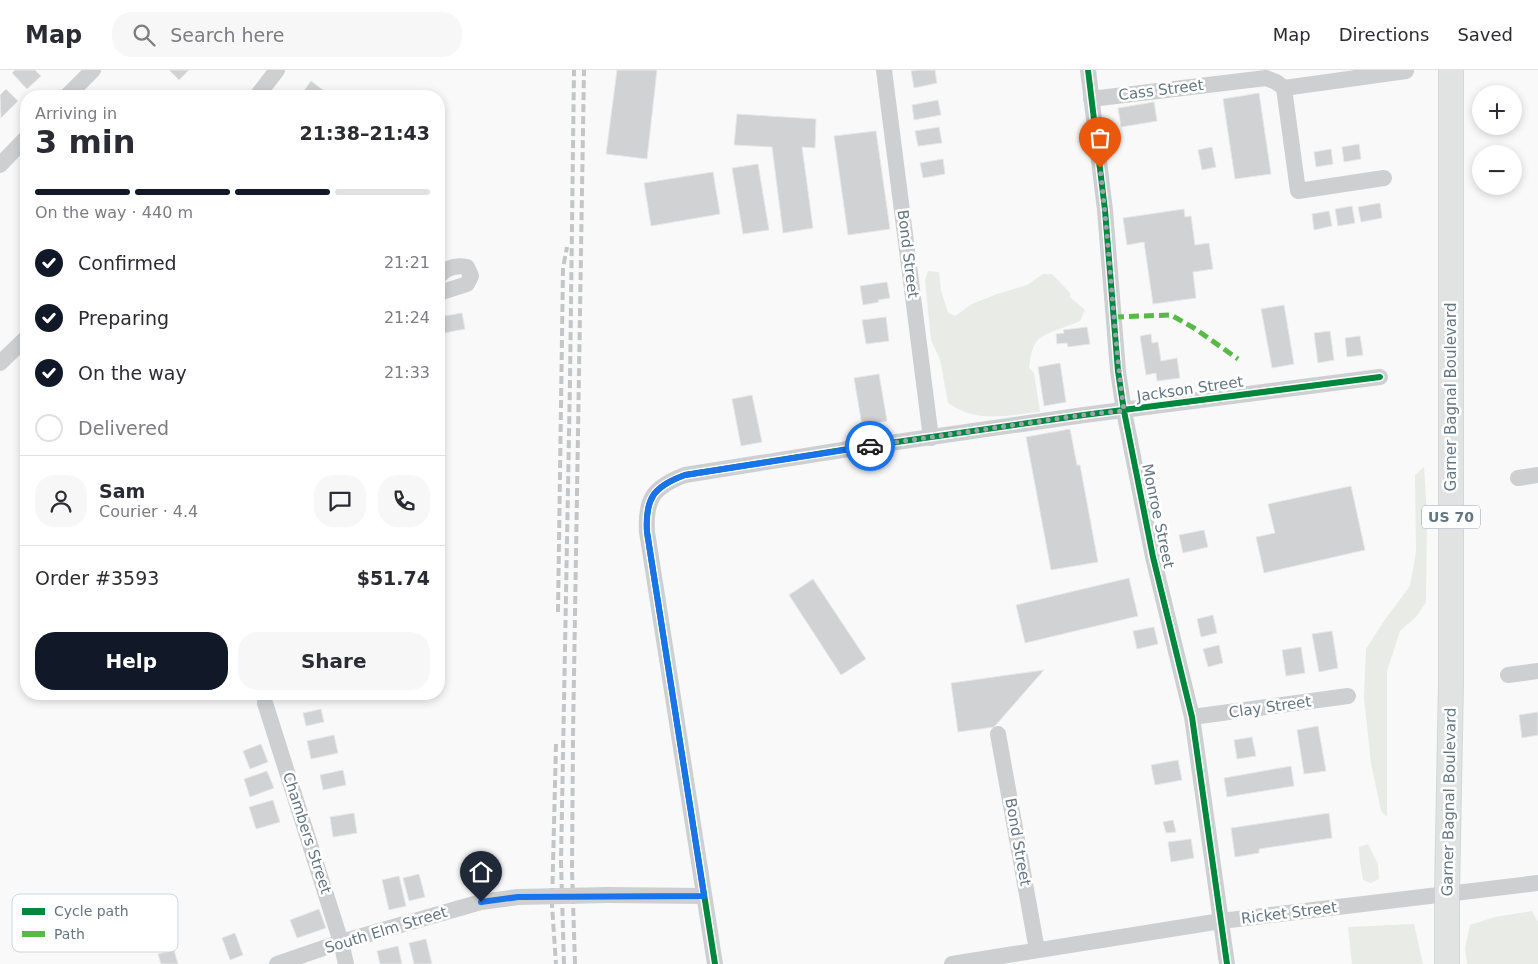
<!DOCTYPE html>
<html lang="en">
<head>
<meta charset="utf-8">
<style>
	:root { --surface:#fff; --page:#f7f7f7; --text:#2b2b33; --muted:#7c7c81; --line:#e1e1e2; --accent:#111827 }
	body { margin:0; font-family:"DejaVu Sans",sans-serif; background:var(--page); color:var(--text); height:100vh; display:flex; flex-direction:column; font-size:19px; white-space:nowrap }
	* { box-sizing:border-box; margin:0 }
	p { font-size:16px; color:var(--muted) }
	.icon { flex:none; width:28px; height:28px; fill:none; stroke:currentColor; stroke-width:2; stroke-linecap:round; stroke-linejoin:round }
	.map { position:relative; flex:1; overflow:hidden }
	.details { position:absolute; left:20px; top:20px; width:425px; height:610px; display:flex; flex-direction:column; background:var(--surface); border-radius:20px; box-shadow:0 2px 8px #0003 }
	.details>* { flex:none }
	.controls { position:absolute; left:1472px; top:15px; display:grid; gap:10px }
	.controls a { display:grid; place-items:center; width:50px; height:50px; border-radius:50%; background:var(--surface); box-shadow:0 2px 8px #0003; font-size:25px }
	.pin { position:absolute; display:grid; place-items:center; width:42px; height:42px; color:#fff; margin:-51px -21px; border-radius:50% 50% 50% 0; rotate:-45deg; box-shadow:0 0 5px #0007 }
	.pin .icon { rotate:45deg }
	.courier { position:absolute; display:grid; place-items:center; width:50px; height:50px; margin:-25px; border:4px solid #1a73e8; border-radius:50%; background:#fff; color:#222; box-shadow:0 1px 6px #0007 }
	.overview em { font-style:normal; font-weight:700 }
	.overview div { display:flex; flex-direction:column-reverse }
	.overview { display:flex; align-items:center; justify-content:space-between; height:85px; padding:0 15px }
	h1 { font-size:32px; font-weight:700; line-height:38px }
	.bar { display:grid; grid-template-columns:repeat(4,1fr); gap:8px 5px; align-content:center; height:60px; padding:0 15px }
	.bar i { height:6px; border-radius:4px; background:var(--line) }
	.bar .current { background:var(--accent) }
	.bar p { grid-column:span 4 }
	.line { display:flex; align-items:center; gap:12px; padding:0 15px; border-top:1px solid var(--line) }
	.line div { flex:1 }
	.round { display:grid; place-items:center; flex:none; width:52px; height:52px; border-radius:20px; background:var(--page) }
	ol { padding:0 15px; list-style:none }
	li { display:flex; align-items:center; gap:15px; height:55px }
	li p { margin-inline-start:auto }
	li .icon { padding:5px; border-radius:50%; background:var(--accent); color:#fff; stroke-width:4 }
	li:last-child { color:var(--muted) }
	li i { width:28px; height:28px; border:2px solid var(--line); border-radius:50% }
	.action { display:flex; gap:10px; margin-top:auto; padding:10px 15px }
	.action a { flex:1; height:58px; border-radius:20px; background:var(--accent); color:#fff; font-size:20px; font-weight:700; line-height:58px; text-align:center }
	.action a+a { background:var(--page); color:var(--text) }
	header { display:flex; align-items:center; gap:30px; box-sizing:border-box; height:70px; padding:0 25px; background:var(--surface); border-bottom:1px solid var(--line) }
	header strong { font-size:24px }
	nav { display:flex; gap:28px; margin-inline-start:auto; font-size:18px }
	.search { width:350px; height:45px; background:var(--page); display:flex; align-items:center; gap:12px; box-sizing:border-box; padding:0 18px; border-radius:20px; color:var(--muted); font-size:19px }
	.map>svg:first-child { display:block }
	.green { fill:#e8ebe6 }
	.building { fill:#d0d2d3; stroke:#e8e8e8 }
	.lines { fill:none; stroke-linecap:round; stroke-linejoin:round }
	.highway-casing { stroke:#d5d6d6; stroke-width:26 }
	.minor { stroke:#cecfd0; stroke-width:16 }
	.highway { stroke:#e1e2e2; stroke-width:24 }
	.rail { stroke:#c3c5c6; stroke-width:4; stroke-dasharray:8 4; stroke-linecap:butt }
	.minor-bridge { stroke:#cecfd0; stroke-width:16 }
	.quiet { stroke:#58b947; stroke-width:5; stroke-dasharray:10 5; stroke-linecap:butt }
	.cycleway-casing { stroke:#fff; stroke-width:9 }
	.cycleway { stroke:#00873e; stroke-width:6 }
	.done { stroke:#99a4ac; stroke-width:5; stroke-dasharray:0 9 }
	.route { stroke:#1a73e8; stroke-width:6 }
	.labels { text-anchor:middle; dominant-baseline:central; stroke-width:5; stroke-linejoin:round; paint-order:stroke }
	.shield { fill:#fff; stroke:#939fa8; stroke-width:1 }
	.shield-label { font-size:14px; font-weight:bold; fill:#657683 }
	.street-label { font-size:15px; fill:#657683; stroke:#fff }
	.key { fill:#fff; stroke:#d1d6da; stroke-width:1 }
	.key-label { font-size:14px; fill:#657683 }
</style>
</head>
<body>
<header>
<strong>Map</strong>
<div class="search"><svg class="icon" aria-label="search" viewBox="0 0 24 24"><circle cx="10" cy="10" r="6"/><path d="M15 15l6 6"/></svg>Search here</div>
<nav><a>Map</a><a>Directions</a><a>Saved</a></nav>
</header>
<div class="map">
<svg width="1538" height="894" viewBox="0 0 1538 894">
	<rect width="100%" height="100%" fill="#f9f9f9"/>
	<path class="green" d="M928,201L939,202L941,220L948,243L955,246L972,234L997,224L1027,215L1043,204H1052L1070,223V227L1085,240L1080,251C1070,256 1043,263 1037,271C1031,278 1030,290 1029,298L1034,303L1040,342C1005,345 979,354 948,333L940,289L931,270L925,210Z
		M1424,397L1427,445L1426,532L1417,546L1400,561L1387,601V747L1381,741L1371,693L1364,628L1366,579L1386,548L1410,516L1416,482L1415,405Z
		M1368,774L1378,794L1379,809L1371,813L1363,810L1360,792L1359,777Z
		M1532,841L1538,852V894H1467L1465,878L1470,855L1495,847Z
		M1414,854L1423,894H1352L1348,857Z"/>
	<path class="building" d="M15,0H35L41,6L27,19L12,3Z
		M169,0H189L179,10Z
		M617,0H657L647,89L606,84Z
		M919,0H935L937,13L914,18L911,1Z
		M311,11L323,20L319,26H300Z
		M6,19L18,31L1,48L0,25Z
		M1259,23L1271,104L1235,109L1223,29Z
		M938,30L941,45L914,50L912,35Z
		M1154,32L1157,51L1121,57L1118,38Z
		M737,44L816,49L815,78L802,77L813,158L783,163L772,77L734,75Z
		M939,57L942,73L918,76L915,61Z
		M876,61L890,159L848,165L834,66Z
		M1359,74L1361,89L1344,92L1342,77Z
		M1212,77L1216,97L1202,100L1198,80Z
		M1331,79L1333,94L1316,97L1314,82Z
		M943,89L945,104L923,108L920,93Z
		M758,94L769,160L743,164L732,98Z
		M713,102L720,144L651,156L644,113Z
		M1380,133L1382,148L1361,152L1358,137Z
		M1352,136L1355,153L1338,156L1335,139Z
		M1184,139L1185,147L1191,146L1195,175L1209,173L1213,199L1193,202L1196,228L1153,234L1144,172L1127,175L1123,148Z
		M1329,141L1332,156L1314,160L1312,144Z
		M887,212L890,228L878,230L879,232L863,235L860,216Z
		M1284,235L1294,294L1272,298L1261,239Z
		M462,243L465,259L439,264V247Z
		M886,247L889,271L866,274L862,250Z
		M1087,257L1090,274L1068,277L1067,273L1057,274L1056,264L1064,263L1063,260Z
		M1330,261L1334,290L1318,293L1314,263Z
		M1151,264L1152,273L1158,272L1161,291L1177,288L1180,308L1157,311L1156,303L1146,305L1140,266Z
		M1360,266L1363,285L1347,287L1345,268Z
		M1060,293L1066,332L1044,336L1038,297Z
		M879,304L887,351L862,355L854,308Z
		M752,325L762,372L741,376L732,329Z
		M1070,359L1077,395H1080L1098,492L1051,500L1026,367Z
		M1351,416L1365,480L1264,503L1256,467L1275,463L1268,434Z
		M1204,460L1208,477L1183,483L1179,465Z
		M1129,508L1138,546L1025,573L1016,535Z
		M813,509L866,589L841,605L789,525Z
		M1213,545L1217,563L1201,567L1197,549Z
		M1154,557L1158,574L1137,579L1133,561Z
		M1332,561L1338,598L1319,602L1312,564Z
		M1219,575L1223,593L1208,597L1203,579Z
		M1301,577L1305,603L1286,606L1282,580Z
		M1044,600L994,657L958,662L951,613Z
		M321,639L324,652L306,656L303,643Z
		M1538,642V665L1522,668L1519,645Z
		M1318,656L1326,701L1304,704L1297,660Z
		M334,665L338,683L311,689L307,671Z
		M1252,667L1256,686L1237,689L1234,670Z
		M261,674L268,692L250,699L243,681Z
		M1178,690L1182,710L1155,715L1151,695Z
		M1291,696L1294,716L1227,727L1224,708Z
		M343,700L346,715L323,720L320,705Z
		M267,701L274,718L250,727L244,709Z
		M273,730L280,752L256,759L249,737Z
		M354,743L357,763L333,767L330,747Z
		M1329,743L1332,768L1259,779V783L1235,787L1231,758Z
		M1173,750L1176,762L1166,763L1163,752Z
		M1191,769L1194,788L1171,792L1168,772Z
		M419,804L425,827L409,831L403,808Z
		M399,806L406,836L389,840L382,810Z
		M319,839L326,858L297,868L290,850Z
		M235,863L243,885L230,890L222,868Z
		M426,869L432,894H414L409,873Z
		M398,876L402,894H380L377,881Z
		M174,880L178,894H161L158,884Z"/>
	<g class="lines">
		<g class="highway-casing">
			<path id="highway" d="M1447,894V824L1451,612V0"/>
		</g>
		<path class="minor" d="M884,0L931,368
			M1088,0L1105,140L1118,301L1124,341L1153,487L1192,647L1227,894
			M1284,18L1298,121L1384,108
			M67,26L93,0
			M257,26L277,0
			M1091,29L1266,8L1276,12L1284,18L1406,1
			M0,95L26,68
			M439,206C446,198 456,195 467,197L471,206L467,214L439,223
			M0,293L26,268
			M1518,408L1538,405
			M1508,605L1538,601
			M265,633L341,872L346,894
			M1192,647L1348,626
			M998,664L1037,880
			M607,825L704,826
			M277,894L341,872L481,832L518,827
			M715,894L647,462C645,429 653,417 685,405L855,378L1084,345L1380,307
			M952,894L1221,851L1538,813"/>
		<use href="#highway" class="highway"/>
		<path class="rail" d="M558,542L563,198L567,177
			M556,674L552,835L556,894
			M564,894L561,792L570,311L574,0
			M575,894L572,800L573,666L584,0"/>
		<path class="minor-bridge" d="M518,827L607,825"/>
		<path class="quiet" d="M1114,247L1171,245L1194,258L1238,289"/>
		<g class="cycleway-casing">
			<path id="cycleway" d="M1088,0L1105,140L1118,301L1124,341L1153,487L1192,647L1227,894
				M715,894L647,462C645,429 653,417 685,405L855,378L1084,345L1380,307"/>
		</g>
		<use href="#cycleway" class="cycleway"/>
	</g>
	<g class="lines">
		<path class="done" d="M870,376L1097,343L1124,341C1113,260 1110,179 1100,98"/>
		<path class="route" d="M481,832L518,827L704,826L647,462C645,429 653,416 685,405L870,376"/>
	</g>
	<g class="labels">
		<rect class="shield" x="1422" y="435.5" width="58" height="23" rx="4"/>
		<g class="shield-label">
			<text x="1451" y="447">US 70</text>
		</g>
		<g class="street-label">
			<text transform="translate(1161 20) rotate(-7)">Cass Street</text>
			<text transform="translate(908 184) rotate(83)">Bond Street</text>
			<text transform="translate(1190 319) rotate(-8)">Jackson Street</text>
			<text transform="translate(1451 327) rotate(-90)">Garner Bagnal Boulevard</text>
			<text transform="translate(1158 446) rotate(78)">Monroe Street</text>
			<text transform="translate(1270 637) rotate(-8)">Clay Street</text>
			<text transform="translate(1449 732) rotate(-89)">Garner Bagnal Boulevard</text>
			<text transform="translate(307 763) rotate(72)">Chambers Street</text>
			<text transform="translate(1018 772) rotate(80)">Bond Street</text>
			<text transform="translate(1289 843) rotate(-7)">Ricket Street</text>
			<text transform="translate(386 860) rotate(-17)">South Elm Street</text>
		</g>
	</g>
	<rect x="12" y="824" width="166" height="58" rx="8" class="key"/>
	<rect x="22" y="838" width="23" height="7" fill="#00873e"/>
	<rect x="22" y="861" width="23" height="6" fill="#58b947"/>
	<g class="key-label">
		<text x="54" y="846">Cycle path</text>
		<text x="54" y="869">Path</text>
	</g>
</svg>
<div class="controls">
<a>+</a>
<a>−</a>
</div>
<div class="pin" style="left:1100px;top:98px;background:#ea580c"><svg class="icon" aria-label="bag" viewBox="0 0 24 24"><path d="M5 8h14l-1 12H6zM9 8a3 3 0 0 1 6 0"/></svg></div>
<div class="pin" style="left:481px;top:832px;background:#1f2937"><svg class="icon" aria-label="home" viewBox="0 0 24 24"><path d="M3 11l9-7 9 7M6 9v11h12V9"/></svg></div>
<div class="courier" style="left:870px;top:376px"><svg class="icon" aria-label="car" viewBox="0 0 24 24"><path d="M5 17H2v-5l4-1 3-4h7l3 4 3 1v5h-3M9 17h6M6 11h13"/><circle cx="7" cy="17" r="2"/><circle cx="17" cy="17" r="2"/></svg></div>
<section class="details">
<div class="overview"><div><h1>3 min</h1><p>Arriving in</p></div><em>21:38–21:43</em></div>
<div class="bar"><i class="current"></i><i class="current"></i><i class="current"></i><i></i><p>On the way · 440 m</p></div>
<ol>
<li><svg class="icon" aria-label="check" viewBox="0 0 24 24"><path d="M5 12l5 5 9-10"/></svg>Confirmed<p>21:21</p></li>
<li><svg class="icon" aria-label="check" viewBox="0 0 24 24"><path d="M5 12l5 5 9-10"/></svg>Preparing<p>21:24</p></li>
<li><svg class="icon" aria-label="check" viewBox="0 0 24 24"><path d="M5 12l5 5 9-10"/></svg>On the way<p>21:33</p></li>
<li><i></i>Delivered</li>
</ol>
<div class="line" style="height:90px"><a class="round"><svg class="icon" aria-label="person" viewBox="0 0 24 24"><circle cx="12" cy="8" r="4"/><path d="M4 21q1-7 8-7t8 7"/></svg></a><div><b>Sam</b><p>Courier · 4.4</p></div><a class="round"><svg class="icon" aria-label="chat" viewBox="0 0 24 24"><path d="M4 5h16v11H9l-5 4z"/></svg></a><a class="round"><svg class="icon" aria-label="phone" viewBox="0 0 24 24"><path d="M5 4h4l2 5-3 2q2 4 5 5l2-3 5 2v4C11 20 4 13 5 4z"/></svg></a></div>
<div class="line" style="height:65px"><div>Order #3593</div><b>$51.74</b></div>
<div class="action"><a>Help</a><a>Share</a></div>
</section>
</div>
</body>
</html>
